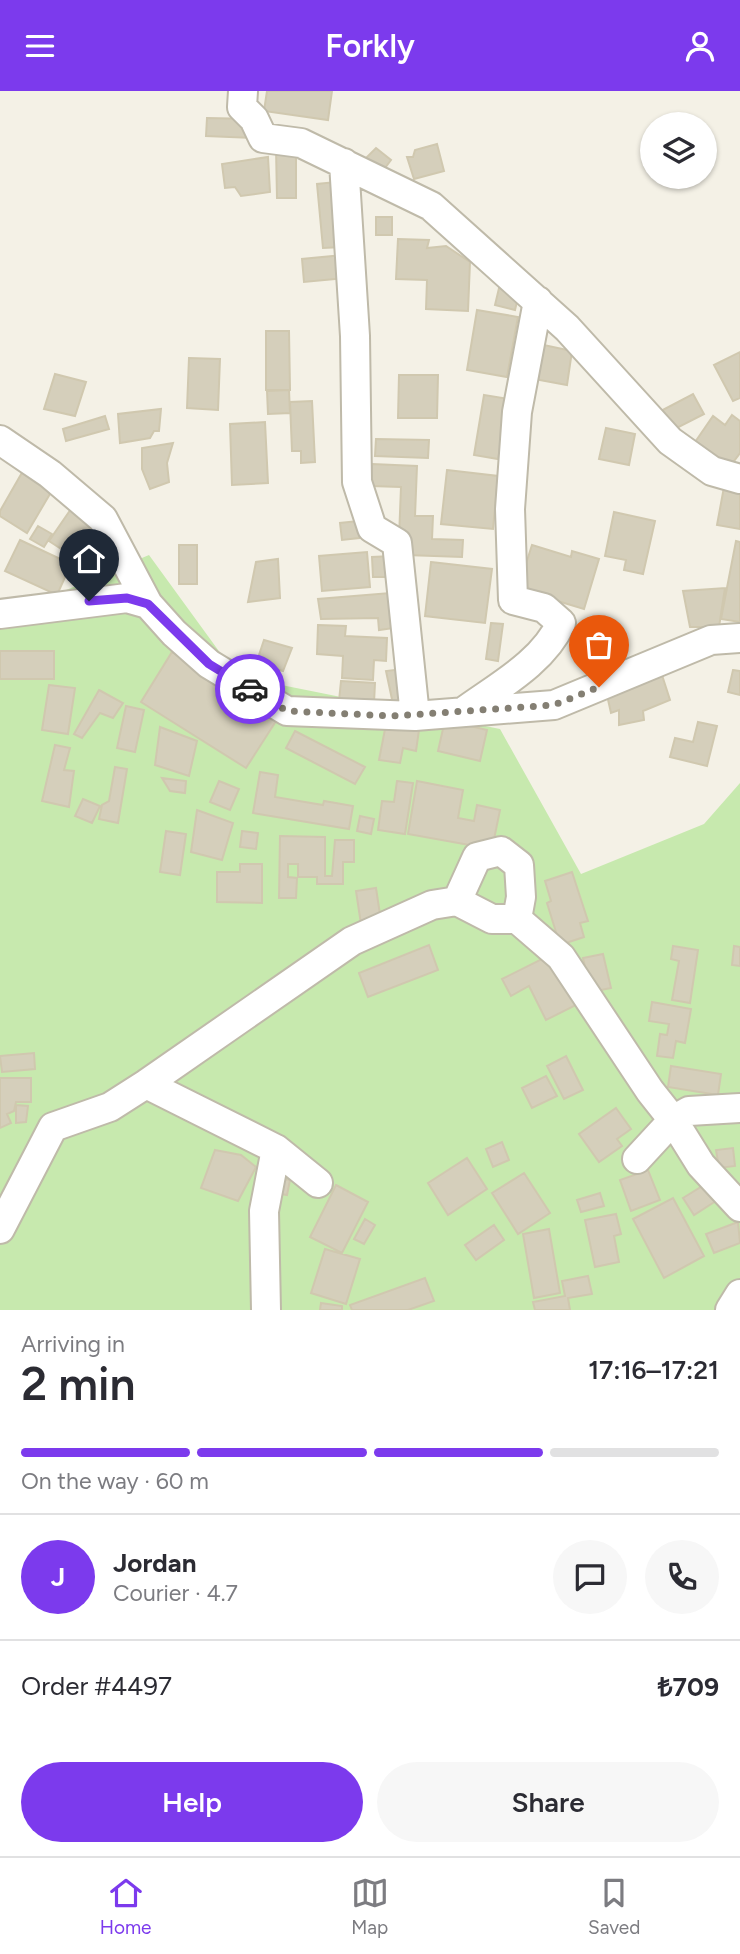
<!DOCTYPE html>
<html lang="en">
<head>
<meta charset="utf-8">
<style>
	:root { --surface:#fff; --page:#f7f7f7; --text:#2b2b33; --muted:#7c7c81; --line:#e1e1e2; --accent:#7c3aed }
	body { margin:0; font-family:Figtree,sans-serif; background:var(--page); color:var(--text); height:100vh; display:flex; flex-direction:column; font-size:26px; white-space:nowrap }
	* { box-sizing:border-box; margin:0 }
	p { font-size:23px; color:var(--muted) }
	.icon { flex:none; width:38px; height:38px; fill:none; stroke:currentColor; stroke-width:2; stroke-linecap:round; stroke-linejoin:round }
	.map { position:relative; height:1219px; overflow:hidden }
	.sheet { display:flex; flex-direction:column; background:var(--surface); flex:1 }
	.sheet>* { flex:none }
	.buttons { position:absolute; left:640px; top:21px; display:grid; gap:14px }
	.buttons a { display:grid; place-items:center; width:77px; height:77px; border-radius:50%; background:var(--surface); box-shadow:0 2px 5px #0004; font-size:35px }
	.pin { position:absolute; display:grid; place-items:center; width:60px; height:60px; color:#fff; margin:-72px -30px; border-radius:50% 50% 50% 0; rotate:-45deg; box-shadow:0 0 7px #0007 }
	.pin .icon { rotate:45deg }
	.courier { position:absolute; display:grid; place-items:center; width:70px; height:70px; margin:-35px; border:5px solid #7c3aed; border-radius:50%; background:#fff; color:#222; box-shadow:0 2px 9px #0007 }
	.summary em { font-style:normal; font-weight:600 }
	.summary div { display:flex; flex-direction:column-reverse }
	.summary { display:flex; align-items:center; justify-content:space-between; height:119px; padding:0 21px }
	h1 { font-size:46px; font-weight:600; line-height:52px }
	.bar { display:grid; grid-template-columns:repeat(4,1fr); gap:10px 7px; align-content:center; height:84px; padding:0 21px }
	.bar i { height:9px; border-radius:5px; background:var(--line) }
	.bar .current { background:var(--accent) }
	.bar p { grid-column:span 4 }
	.line { display:flex; align-items:center; gap:18px; padding:0 21px; border-top:2px solid var(--line) }
	.line div { flex:1 }
	.round { display:grid; place-items:center; flex:none; width:74px; height:74px; border-radius:37px; background:var(--page) }
	.action { display:flex; gap:14px; margin-top:auto; padding:14px 21px }
	.action a { flex:1; height:80px; border-radius:42px; background:var(--accent); color:#fff; font-size:28px; font-weight:600; line-height:80px; text-align:center }
	.action a+a { background:var(--page); color:var(--text) }
	header { display:flex; justify-content:space-between; align-items:center; height:91px; padding:0 21px; background:var(--accent); color:#fff; font-size:32px; font-weight:600 }
	.tab-bar { display:flex; justify-content:space-around; align-items:center; height:98px; border-top:2px solid var(--line); background:var(--surface); font-size:19px; color:var(--muted) }
	.tab-bar a { display:grid; justify-items:center; gap:4px }
	.tab-bar .current { color:var(--accent) }
	.map>svg:first-child { display:block }
	.green { fill:#c7e9ae }
	.building { fill:#d5cfbb; stroke:#d0c8af; stroke-width:2 }
	.lines { fill:none; stroke-linecap:round; stroke-linejoin:round }
	.minor-casing { stroke:#bfbaa9; stroke-width:32 }
	.minor { stroke:#fff; stroke-width:28 }
	.done { stroke:#847f73; stroke-width:7; stroke-dasharray:0 12.6 }
	.route { stroke:#7c3aed; stroke-width:9 }
</style>
</head>
<body>
<header><svg class="icon" aria-label="menu" viewBox="0 0 24 24"><path d="M4 6h16M4 12h16M4 18h16"/></svg>Forkly<svg class="icon" aria-label="person" viewBox="0 0 24 24"><circle cx="12" cy="8" r="4"/><path d="M4 21q1-7 8-7t8 7"/></svg></header>
<div class="map">
<svg width="740" height="1219" viewBox="0 0 740 1219">
	<rect width="100%" height="100%" fill="#f4f1e6"/>
	<path class="green" d="M149,464L237,585L500,638L581,783L704,733L740,692V1219H0V527Z"/>
	<path class="building" d="M267,0H332L328,29L264,20Z
		M207,27L254,28L253,47L206,45Z
		M437,53L444,80L414,88L407,66H413L415,59Z
		M276,57H296V107H277Z
		M376,57L391,69L382,81L363,70Z
		M268,66L270,101L241,105L235,96L225,97L222,73Z
		M336,91L342,156L323,157L317,93Z
		M376,126H392V144H376Z
		M398,148L429,149L427,157L446,155L470,171L468,220L426,218L427,189L396,188Z
		M343,164L345,187L304,191L302,168Z
		M500,193L520,198L515,219L495,214Z
		M477,219L518,226L507,286L467,279Z
		M266,240H289L290,299H266Z
		M539,253L572,260L567,294L534,288Z
		M740,261V307L733,310L714,274Z
		M189,267L220,268L218,319L187,317Z
		M55,283L86,291L75,325L44,318Z
		M399,284H438L437,327H398Z
		M289,299L290,322L268,323L267,300Z
		M693,303L704,323L667,342L657,322Z
		M484,304L509,308L498,368L474,364Z
		M312,310L315,371L301,372V360H292L290,311Z
		M161,318L159,340H154L150,347L120,352L118,323Z
		M732,324L740,330V362L725,382L691,357L713,325L725,334Z
		M105,325L109,338L66,350L63,338Z
		M265,331L268,392L232,394L230,333Z
		M606,337L635,343L629,374L599,368Z
		M376,348L429,349L428,367L375,365Z
		M173,352L167,372L169,391L150,398L142,378V357Z
		M27,373L57,391L27,442L0,425V420Z
		M372,373L417,375L415,425H433L432,448L463,449L462,466L406,464L399,447L401,396L371,395Z
		M447,379L498,385L493,438L441,433Z
		M724,396L740,399V438L717,434Z
		M71,418L104,440L83,472L49,450Z
		M614,421L655,430L643,483L624,479L626,469L605,465Z
		M358,430L359,447L342,449L340,432Z
		M38,435L52,443L44,456L30,448Z
		M20,449L71,473L57,504L5,480Z
		M736,450L740,451V531L721,528Z
		M179,454H197V493H179Z
		M532,454L571,466L572,460L599,468L584,518L518,498Z
		M367,461L370,496L322,500L319,465Z
		M392,465L393,486H373L372,466Z
		M278,468L280,507L248,511L256,471Z
		M431,471L492,478L485,532L425,525Z
		M725,497L719,536H690L683,500Z
		M390,502L394,537L379,539L378,527L321,528L318,508Z
		M491,532L503,533L498,570L486,568Z
		M318,534L346,535L345,545L387,547L386,570L374,569L373,589L342,587L343,565L317,563Z
		M264,549L292,557L283,580L269,576L263,586L253,582Z
		M0,560H54V588H0Z
		M172,561L278,627L246,677L141,611Z
		M402,578L406,611L393,613L386,580Z
		M733,579L740,580V604L728,601Z
		M661,581L670,609L643,620L644,629L619,634V619L611,622L607,604Z
		M341,590L375,592L374,612L339,610Z
		M49,594L75,597L68,643L42,639Z
		M99,599L123,612L113,627L100,622L82,647L74,643Z
		M126,615L144,619L135,661L117,657Z
		M445,629L487,639L480,670L438,660Z
		M698,631L717,635L707,675L670,666L675,647L693,651Z
		M386,633L419,639L416,660L403,657L400,672L379,669Z
		M160,636L197,650L189,685L155,674Z
		M295,640L365,676L355,693L286,657Z
		M55,654L70,657L64,679L74,680L69,716L42,710Z
		M115,676L127,678L118,732L99,728L102,714L109,710Z
		M260,681L278,684L275,706L323,714L324,710L353,715L349,738L253,722Z
		M162,687L186,690L185,702L170,700Z
		M219,690L239,698L230,719L210,711Z
		M397,690L413,692L405,743L378,739L382,710L394,711Z
		M417,690L463,699L458,727L474,730L477,714L500,719L492,758L408,743Z
		M83,708L100,715L92,732L75,725Z
		M197,719L233,732L222,769L191,761Z
		M360,725L374,728L371,743L357,740Z
		M166,740L186,743L180,784L160,781Z
		M242,740L258,742L256,758L240,756Z
		M280,745L325,746V785H332L335,749H354V771H343V793H317V786H298V773H288V786L297,787L296,807H279Z
		M240,773H262V812L217,811V781H240Z
		M572,781L588,830L580,832L584,846L560,854L547,812L551,810L545,790Z
		M376,797L381,830L361,833L356,800Z
		M429,854L438,879L368,906L359,882Z
		M673,855L698,859L690,912L672,909L679,870L671,868Z
		M734,855L740,856V875L732,874Z
		M603,863L611,897L591,901L583,867Z
		M548,865L582,911L546,929L529,895L511,905L502,888Z
		M652,911L691,918L685,952L676,950L673,967L657,965L660,943L667,944L669,933L649,930Z
		M34,962L35,978L2,981L0,965Z
		M566,965L583,999L564,1008L547,975Z
		M671,975L721,983L718,1004L668,996Z
		M546,985L557,1005L532,1017L522,997Z
		M0,987H31V1011H16L14,1020L7,1023L11,1032L0,1037Z
		M16,1014L28,1015L26,1031L16,1032Z
		M616,1017L631,1038L617,1048L622,1055L599,1071L579,1043Z
		M502,1051L509,1069L493,1076L486,1058Z
		M733,1057L735,1075L719,1077L716,1059Z
		M215,1059L241,1064L256,1076L238,1110L201,1097Z
		M467,1067L487,1098L448,1124L428,1092Z
		M648,1079L660,1109L631,1120L620,1089Z
		M524,1082L550,1122L518,1143L492,1102Z
		M278,1087L290,1089L287,1104L275,1102Z
		M709,1091L719,1108L694,1124L683,1107Z
		M336,1094L368,1111L342,1162L310,1146Z
		M600,1102L604,1115L581,1121L577,1109Z
		M673,1107L704,1165L664,1187L633,1128Z
		M616,1123L621,1143L614,1145L619,1171L595,1176L585,1129Z
		M365,1128L375,1134L364,1153L354,1148Z
		M738,1131L740,1152L714,1162L706,1143Z
		M494,1134L504,1149L476,1169L465,1154Z
		M549,1138L560,1202L534,1207L523,1143Z
		M325,1158L360,1168L346,1213L311,1202Z
		M588,1185L592,1203L568,1207L570,1219H535L533,1211L565,1205L562,1190Z
		M425,1187L434,1210L408,1219H352L350,1214Z
		M321,1212L342,1215V1219H320Z"/>
	<g class="lines">
		<g class="minor-casing">
			<path id="minor" d="M243,0L242,16L254,28L263,47L301,52L431,115L567,237L670,350L712,380L740,388
				M344,72L355,245L357,391L372,437L397,452L415,625
				M0,349L50,383L103,428L148,513L174,542L209,573L287,620L415,625L554,614L711,549L740,547
				M0,523L127,507L148,513
				M463,621C497,596 543,572 561,532L544,517L513,509L510,418L517,321L538,210
				M457,810L477,766L501,760L519,774L521,806L517,828L561,866L650,1000L673,1029L689,1020L740,1017
				M146,993L276,1058L318,1092
				M637,1068L673,1029L701,1074L740,1116
				M0,1138L53,1036L110,1016L146,993L352,850L432,814L457,810L492,828H517
				M266,1219L264,1120L276,1058
				M730,1219L740,1203"/>
		</g>
		<use href="#minor" class="minor"/>
	</g>
	<g class="lines">
		<path class="done" d="M250,598L287,620L393,625L554,614L599,596"/>
		<path class="route" d="M89,510L127,507L148,513L209,573L250,598"/>
	</g>
</svg>
<div class="buttons">
<a><svg class="icon" aria-label="layers" viewBox="0 0 24 24"><path d="M12 4l9 5-9 5-9-5zM3 14l9 5 9-5"/></svg></a>
</div>
<div class="pin" style="left:599px;top:596px;background:#ea580c"><svg class="icon" aria-label="bag" viewBox="0 0 24 24"><path d="M5 8h14l-1 12H6zM9 8a3 3 0 0 1 6 0"/></svg></div>
<div class="pin" style="left:89px;top:510px;background:#1f2937"><svg class="icon" aria-label="home" viewBox="0 0 24 24"><path d="M3 11l9-7 9 7M6 9v11h12V9"/></svg></div>
<div class="courier" style="left:250px;top:598px"><svg class="icon" aria-label="car" viewBox="0 0 24 24"><path d="M5 17H2v-5l4-1 3-4h7l3 4 3 1v5h-3M9 17h6M6 11h13"/><circle cx="7" cy="17" r="2"/><circle cx="17" cy="17" r="2"/></svg></div>
</div>
<section class="sheet">
<div class="summary"><div><h1>2 min</h1><p>Arriving in</p></div><em>17:16–17:21</em></div>
<div class="bar"><i class="current"></i><i class="current"></i><i class="current"></i><i></i><p>On the way · 60 m</p></div>
<div class="line" style="height:126px"><b class="round" style="background:var(--accent);color:#fff">J</b><div><b>Jordan</b><p>Courier · 4.7</p></div><a class="round"><svg class="icon" aria-label="chat" viewBox="0 0 24 24"><path d="M4 5h16v11H9l-5 4z"/></svg></a><a class="round"><svg class="icon" aria-label="phone" viewBox="0 0 24 24"><path d="M5 4h4l2 5-3 2q2 4 5 5l2-3 5 2v4C11 20 4 13 5 4z"/></svg></a></div>
<div class="line" style="height:91px"><div>Order #4497</div><b>₺709</b></div>
<div class="action"><a>Help</a><a>Share</a></div>
</section>
<nav class="tab-bar">
<a class="current"><svg class="icon" aria-label="home" viewBox="0 0 24 24"><path d="M3 11l9-7 9 7M6 9v11h12V9"/></svg>Home</a>
<a><svg class="icon" aria-label="map" viewBox="0 0 24 24"><path d="M3 6l6-2 6 2 6-2v14l-6 2-6-2-6 2zM9 4v14M15 6v14"/></svg>Map</a>
<a><svg class="icon" aria-label="saved" viewBox="0 0 24 24"><path d="M7 4h10v16l-5-4-5 4z"/></svg>Saved</a>
</nav>
</body>
</html>
